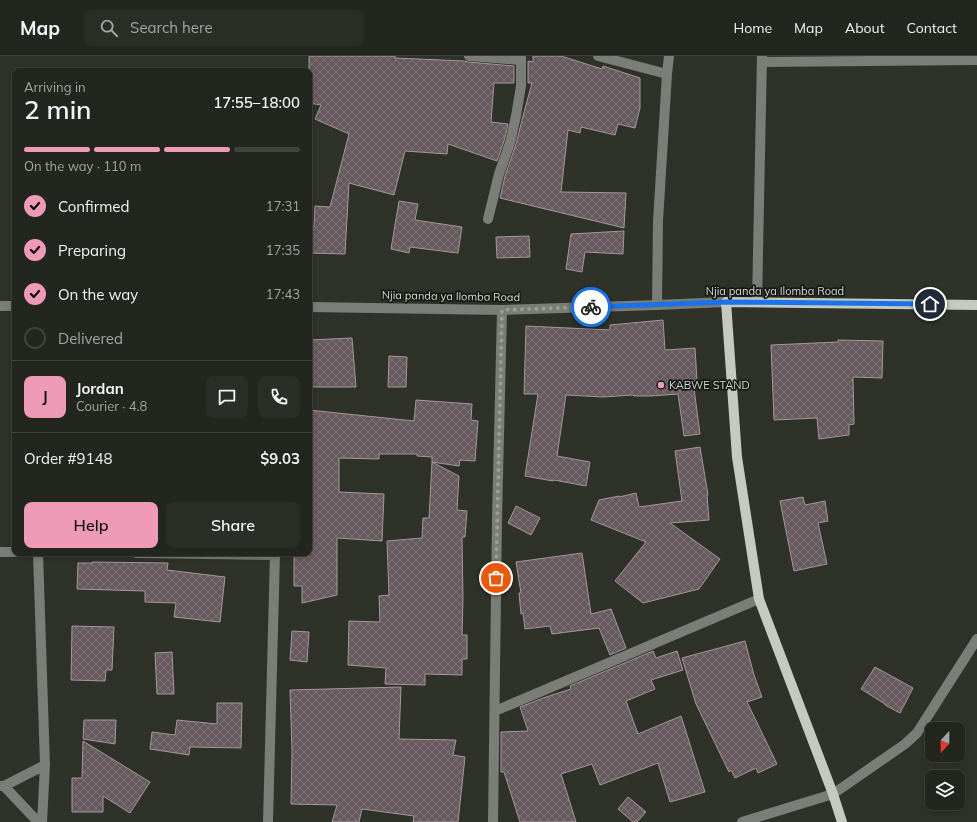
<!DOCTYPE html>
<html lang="en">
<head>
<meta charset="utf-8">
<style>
	:root { --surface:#22261e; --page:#2a2e27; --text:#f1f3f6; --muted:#a2a5a4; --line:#3f433c; --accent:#ef9ab7 }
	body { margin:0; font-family:Mulish,sans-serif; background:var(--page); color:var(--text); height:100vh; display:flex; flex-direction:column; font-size:15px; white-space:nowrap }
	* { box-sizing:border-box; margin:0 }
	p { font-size:13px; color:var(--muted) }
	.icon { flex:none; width:22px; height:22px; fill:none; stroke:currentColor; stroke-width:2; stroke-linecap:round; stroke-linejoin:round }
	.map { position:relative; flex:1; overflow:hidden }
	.side { position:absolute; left:12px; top:12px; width:300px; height:488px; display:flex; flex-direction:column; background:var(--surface); border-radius:8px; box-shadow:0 2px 6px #0003,0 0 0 1px var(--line) }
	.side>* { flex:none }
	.needle { width:26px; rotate:201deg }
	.fabs { position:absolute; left:925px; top:666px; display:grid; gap:8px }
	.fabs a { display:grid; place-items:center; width:40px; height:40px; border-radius:8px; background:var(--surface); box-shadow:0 2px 6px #0003,0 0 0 1px var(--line); font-size:20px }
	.pin { position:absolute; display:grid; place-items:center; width:34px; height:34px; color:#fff; margin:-17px; border:2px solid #fff; border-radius:50%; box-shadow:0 1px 4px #0007 }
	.courier { position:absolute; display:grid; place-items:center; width:40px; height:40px; margin:-20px; border:3px solid #1a73e8; border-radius:50%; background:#fff; color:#222; box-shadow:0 1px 5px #0007 }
	.summary em { font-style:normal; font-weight:600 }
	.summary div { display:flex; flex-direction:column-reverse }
	.summary { display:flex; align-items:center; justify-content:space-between; height:68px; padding:0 12px }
	h1 { font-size:26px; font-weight:600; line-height:30px }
	.bar { display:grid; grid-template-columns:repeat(4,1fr); gap:6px 4px; align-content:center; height:48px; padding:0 12px }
	.bar i { height:5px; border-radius:3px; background:var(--line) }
	.bar .active { background:var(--accent) }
	.bar p { grid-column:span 4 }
	.line { display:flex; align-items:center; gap:10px; padding:0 12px; border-top:1px solid var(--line) }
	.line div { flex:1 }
	.round { display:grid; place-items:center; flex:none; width:42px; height:42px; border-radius:8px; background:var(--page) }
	ol { padding:0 12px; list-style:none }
	li { display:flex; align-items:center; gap:12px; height:44px }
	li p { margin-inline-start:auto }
	li .icon { padding:4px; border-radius:50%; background:var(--accent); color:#111; stroke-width:4 }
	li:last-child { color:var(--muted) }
	li i { width:22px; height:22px; border:2px solid var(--line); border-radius:50% }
	.action { display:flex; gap:8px; margin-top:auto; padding:8px 12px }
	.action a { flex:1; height:46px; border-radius:8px; background:var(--accent); color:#111; font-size:16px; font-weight:600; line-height:46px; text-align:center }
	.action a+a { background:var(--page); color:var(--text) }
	header { display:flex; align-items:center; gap:24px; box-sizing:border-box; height:56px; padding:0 20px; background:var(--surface); border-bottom:1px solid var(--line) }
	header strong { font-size:19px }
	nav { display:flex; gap:22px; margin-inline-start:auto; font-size:14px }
	.search { width:280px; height:36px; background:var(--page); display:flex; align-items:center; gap:10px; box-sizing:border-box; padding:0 14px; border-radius:8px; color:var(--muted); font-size:15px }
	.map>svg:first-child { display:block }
	.building { fill:url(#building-cross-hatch); stroke:#a5979b }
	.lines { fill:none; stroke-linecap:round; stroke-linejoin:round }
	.minor { stroke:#7a7d78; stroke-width:10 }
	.major { stroke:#c5c9bf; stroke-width:10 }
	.done { stroke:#9b9e96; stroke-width:4; stroke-dasharray:0 7.2 }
	.route { stroke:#1a73e8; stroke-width:5 }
	.poi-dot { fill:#ef9ab7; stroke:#171915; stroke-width:1.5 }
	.labels { text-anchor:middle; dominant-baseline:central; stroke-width:3.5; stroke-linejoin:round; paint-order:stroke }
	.street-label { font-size:11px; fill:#d5d8d2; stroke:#171915 }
	.poi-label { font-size:11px; fill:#d5d8d2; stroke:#171915; text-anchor:start }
</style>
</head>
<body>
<header>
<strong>Map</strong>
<div class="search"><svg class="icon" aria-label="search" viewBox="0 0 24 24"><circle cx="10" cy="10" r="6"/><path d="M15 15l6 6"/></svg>Search here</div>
<nav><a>Home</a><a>Map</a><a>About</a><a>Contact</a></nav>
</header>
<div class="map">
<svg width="977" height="766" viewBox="0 0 977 766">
	<defs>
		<pattern id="building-cross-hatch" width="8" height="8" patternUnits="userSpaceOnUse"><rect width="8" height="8" fill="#675a5e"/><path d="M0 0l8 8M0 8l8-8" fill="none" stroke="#7c7174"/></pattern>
	</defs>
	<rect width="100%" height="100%" fill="#2e3228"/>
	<path class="building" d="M309,0H395V2L465,5L468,6L514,10V27H494L491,66L508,68L504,85L497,105L448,88L447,98L405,95L394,139L349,127L345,198L309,197V171H314L315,150L330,151L349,78L315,63L321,49L309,47Z
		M533,0H561L602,13L603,10L640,22V52L635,72L618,68L615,79L581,71L580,77L568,74L561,136L626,137L624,172L500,142L505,120L516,88L523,60L532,27H528V5L533,6Z
		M399,145L418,148L415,164L462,171L458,197L410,191L409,197L391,193Z
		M624,175L623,198L585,196L582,216L566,213L571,178Z
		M529,180L530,201L497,202L496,181Z
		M663,264L665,294L695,292L697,325H693L700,378L684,380L678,338L651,340H634L633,339L603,341L566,339L557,400L590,406L586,430L554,424L553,425L525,420L538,338H524L526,270L610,274V269Z
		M352,282L356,331H309V284Z
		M838,284L883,285L882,322L853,321L854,368L849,369V379L819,383L817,362L774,364L771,289L838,286Z
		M389,300L407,301L406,331H388Z
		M416,344L472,348L471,364L478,365L475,405L460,404L459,410L432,406V401L417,400V398H379V403L339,402V436L384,438L382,485L337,482V539L302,547V530H294V497H309V481H310L309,354L414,365Z
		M700,391L708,439H707L709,464L670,467L720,503L699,533L643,547L615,525L646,486L591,464L599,444L619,440V441L636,437L639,451L682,445L675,395Z
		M432,406L459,420L457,454L467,455L465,481H462L463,543L462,579H467V603H462V619L425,618V629L385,628L386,612L348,609L349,565L380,566L379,540L389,539L387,485L422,482L423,462H429Z
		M803,441L805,449L825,445L828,465L818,467L827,508L794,515L780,445Z
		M516,450L540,462L531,479L508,467Z
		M582,497L591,558L611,553L626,592L610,599L599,572L552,578L550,570L525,573L523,557L521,558L519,537H521L516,506Z
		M92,506L168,507L167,514L225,521L220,566L174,561L176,547L145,546V535L77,533L78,507H92Z
		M72,570L114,571L112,614H106L105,625L71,624Z
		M292,575L309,576L307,606L290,604Z
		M745,585L754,619L762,641L747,646L777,708L758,717L756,712L735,722L731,714L729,716L696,648L682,602Z
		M653,595L656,602L677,595L683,614L651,624L655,633L626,645L638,678L681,660L705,736L670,746L658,707L600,729L592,708L561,718L576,766H520L504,716H501V676L528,675L520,651L543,642L571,633L570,630Z
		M172,596L174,638H157L155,597Z
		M875,611L913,632L900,657L885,649V648L861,633Z
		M401,631L399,683L456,684L453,699L465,701L458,766H413L414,760L362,753L359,766H332L337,749L291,748L292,695L290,634Z
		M217,647H242L241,692L190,691L189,699L150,693L152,676L175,679L177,664L217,668Z
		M84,664H116L115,688L83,683Z
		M83,685L150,726L130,757L103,740V756H72V722H82Z
		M628,741L646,756L637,766H633L618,753Z"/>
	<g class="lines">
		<path class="minor" d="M469,0L521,4
			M598,0L667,18
			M762,6L977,4
			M488,163L499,118L510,87L516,60L521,30V0
			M757,246L762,0
			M657,249L658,165L667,18L669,0
			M0,250H15
			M309,251L502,254L657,249L726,246
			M0,496H15
			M38,497L45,709L42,766
			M136,497L275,499
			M495,655L759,543
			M0,730H4L45,709
			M4,730L38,766
			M268,766L275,497
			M493,766L497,463L502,254
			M742,766L833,738L905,688L917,677L977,583"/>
		<path class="major" d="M842,766L833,738L759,543L737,401L726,246L977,249"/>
	</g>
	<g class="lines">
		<path class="done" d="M496,522L502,254L591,251"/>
		<path class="route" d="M591,251L726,246L930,248"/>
	</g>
	<circle class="poi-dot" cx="661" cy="329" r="4"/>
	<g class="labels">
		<g class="street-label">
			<text x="775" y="235">Njia panda ya Ilomba Road</text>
			<text transform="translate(451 240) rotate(1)">Njia panda ya Ilomba Road</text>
		</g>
		<g class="poi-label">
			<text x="669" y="329">KABWE STAND</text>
		</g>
	</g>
</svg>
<div class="fabs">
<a><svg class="needle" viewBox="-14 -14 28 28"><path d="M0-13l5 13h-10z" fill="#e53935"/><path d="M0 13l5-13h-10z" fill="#a2a5a4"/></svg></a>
<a><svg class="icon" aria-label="layers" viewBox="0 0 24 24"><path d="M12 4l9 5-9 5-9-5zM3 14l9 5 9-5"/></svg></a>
</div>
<div class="pin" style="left:496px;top:522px;background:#ea580c"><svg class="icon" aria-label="bag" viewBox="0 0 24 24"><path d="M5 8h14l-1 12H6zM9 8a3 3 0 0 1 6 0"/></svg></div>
<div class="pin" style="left:930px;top:248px;background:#1f2937"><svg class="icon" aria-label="home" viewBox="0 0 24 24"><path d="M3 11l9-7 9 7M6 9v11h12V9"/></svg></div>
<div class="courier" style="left:591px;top:251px"><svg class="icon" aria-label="bike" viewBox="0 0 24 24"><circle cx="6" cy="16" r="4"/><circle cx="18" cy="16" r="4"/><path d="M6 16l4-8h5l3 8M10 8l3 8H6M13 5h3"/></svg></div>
<section class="side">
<div class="summary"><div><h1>2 min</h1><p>Arriving in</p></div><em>17:55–18:00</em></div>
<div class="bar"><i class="active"></i><i class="active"></i><i class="active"></i><i></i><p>On the way · 110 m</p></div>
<ol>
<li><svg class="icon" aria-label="check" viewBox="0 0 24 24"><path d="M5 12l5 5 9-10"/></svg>Confirmed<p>17:31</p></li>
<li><svg class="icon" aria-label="check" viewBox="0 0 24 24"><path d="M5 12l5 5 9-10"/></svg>Preparing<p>17:35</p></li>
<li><svg class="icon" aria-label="check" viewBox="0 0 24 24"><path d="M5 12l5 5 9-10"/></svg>On the way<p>17:43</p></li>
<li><i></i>Delivered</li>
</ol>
<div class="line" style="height:72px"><b class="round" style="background:var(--accent);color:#111">J</b><div><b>Jordan</b><p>Courier · 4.8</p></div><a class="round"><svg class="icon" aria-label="chat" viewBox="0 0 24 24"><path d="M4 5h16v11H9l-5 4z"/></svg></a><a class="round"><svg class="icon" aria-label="phone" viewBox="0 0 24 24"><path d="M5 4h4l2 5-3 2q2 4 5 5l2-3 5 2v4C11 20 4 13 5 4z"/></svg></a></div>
<div class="line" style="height:52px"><div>Order #9148</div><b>$9.03</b></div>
<div class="action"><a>Help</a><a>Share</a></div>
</section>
</div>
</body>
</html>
